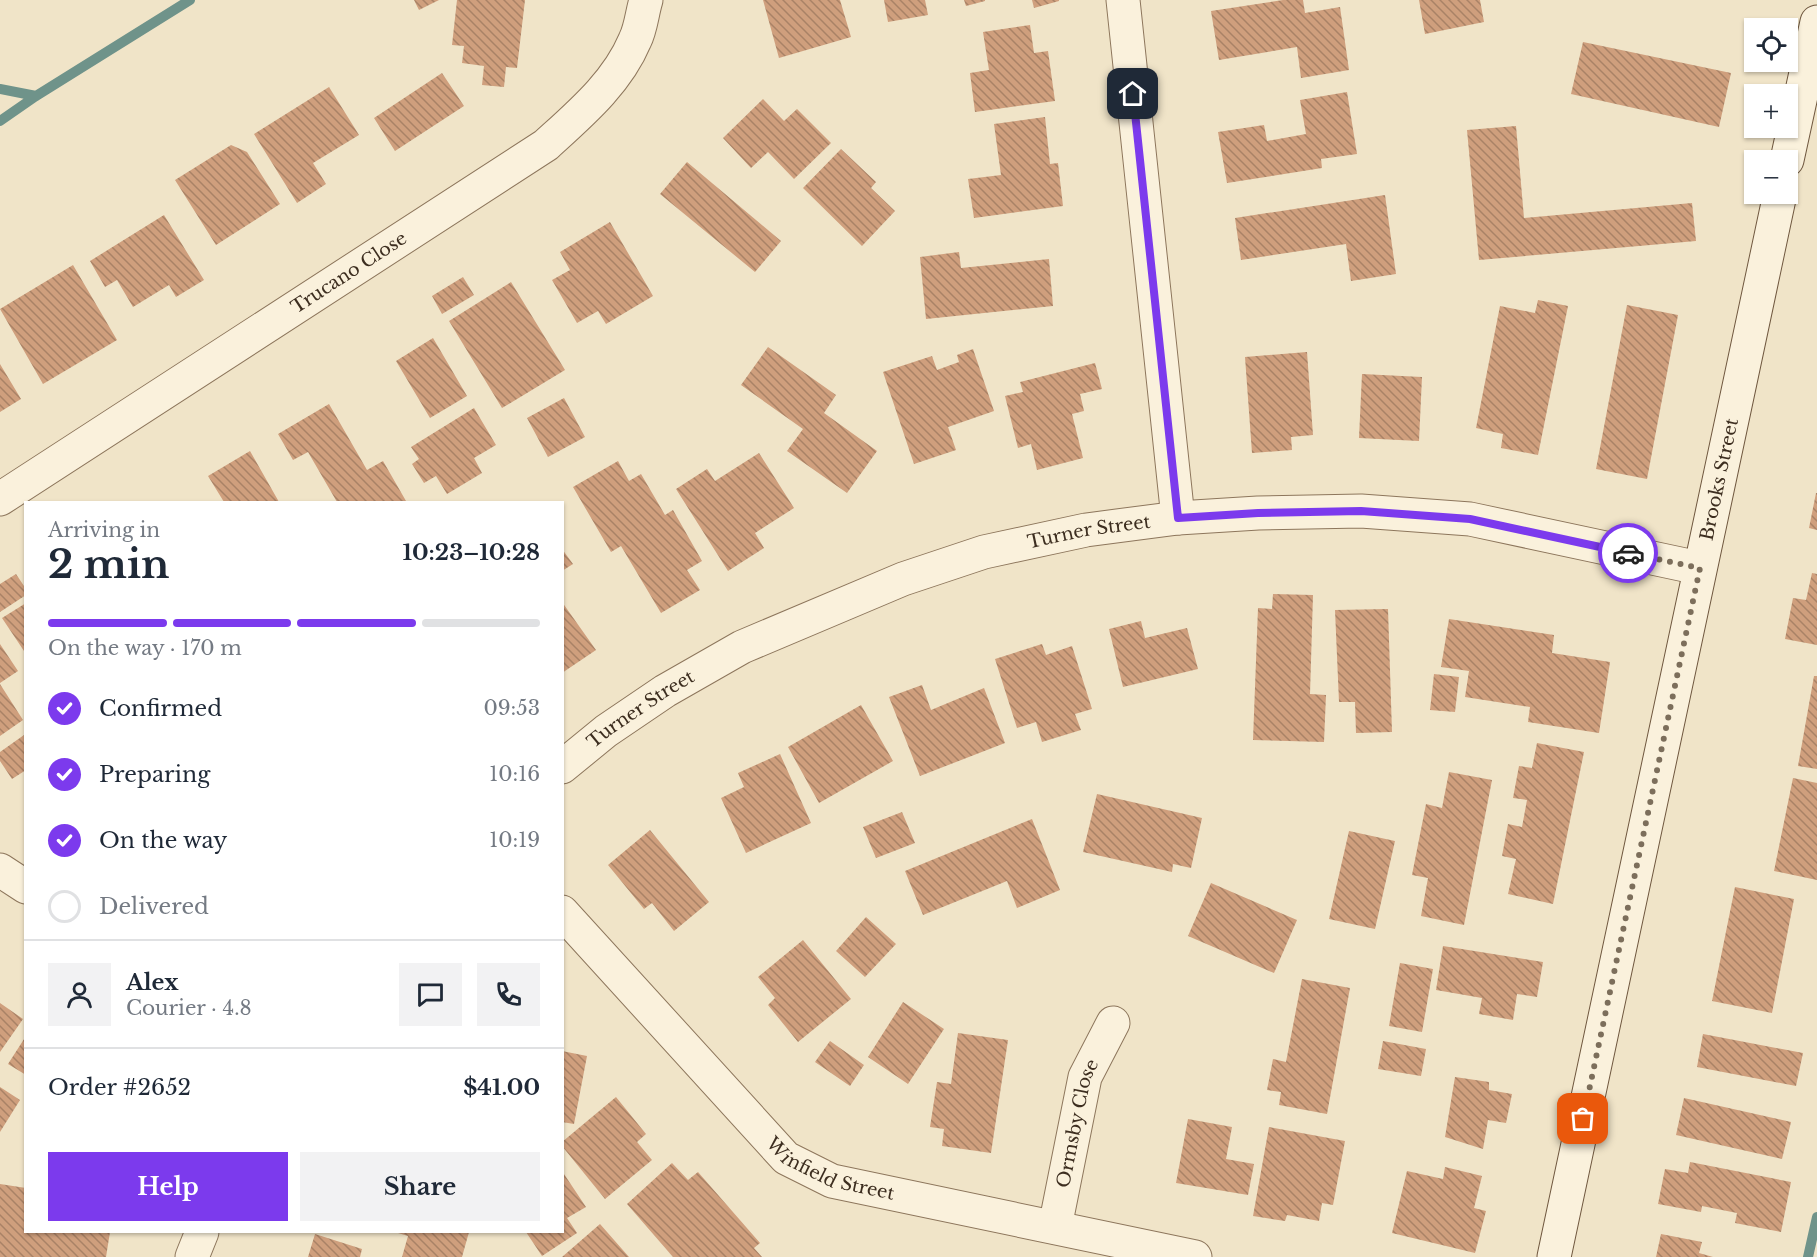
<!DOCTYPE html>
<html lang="en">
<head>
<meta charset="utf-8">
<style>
	:root { --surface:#fff; --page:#f2f2f3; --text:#1f2937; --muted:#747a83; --line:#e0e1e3; --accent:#7c3aed }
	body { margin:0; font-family:"Libre Baskerville",serif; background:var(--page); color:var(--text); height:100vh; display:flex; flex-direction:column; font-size:22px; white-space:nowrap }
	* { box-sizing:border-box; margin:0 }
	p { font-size:20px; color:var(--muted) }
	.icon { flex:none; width:33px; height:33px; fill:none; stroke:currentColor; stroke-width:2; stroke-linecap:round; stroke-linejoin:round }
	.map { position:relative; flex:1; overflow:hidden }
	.sheet { position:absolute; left:24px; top:501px; width:540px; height:732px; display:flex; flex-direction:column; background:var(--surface); border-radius:0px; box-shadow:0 2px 4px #0004 }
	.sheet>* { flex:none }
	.controls { position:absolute; left:1744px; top:18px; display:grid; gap:12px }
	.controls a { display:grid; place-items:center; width:54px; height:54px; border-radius:0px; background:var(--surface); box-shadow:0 2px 4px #0004; font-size:30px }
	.pin { position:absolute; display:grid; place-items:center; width:51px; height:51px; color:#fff; margin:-26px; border-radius:12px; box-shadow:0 3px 9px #0006 }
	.courier { position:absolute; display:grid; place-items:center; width:60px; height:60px; margin:-30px; border:4px solid #7c3aed; border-radius:50%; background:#fff; color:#222; box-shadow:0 2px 8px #0007 }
	.overview em { font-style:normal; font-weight:700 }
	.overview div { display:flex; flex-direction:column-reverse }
	.overview { display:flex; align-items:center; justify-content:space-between; height:102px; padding:0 24px }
	h1 { font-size:39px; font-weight:700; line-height:45px }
	.bar { display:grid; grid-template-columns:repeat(4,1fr); gap:9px 6px; align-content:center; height:72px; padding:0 24px }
	.bar i { height:8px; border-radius:4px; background:var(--line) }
	.bar .current { background:var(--accent) }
	.bar p { grid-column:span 4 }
	.line { display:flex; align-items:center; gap:15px; padding:0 24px; border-top:2px solid var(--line) }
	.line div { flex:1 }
	.round { display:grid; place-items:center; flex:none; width:63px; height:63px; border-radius:0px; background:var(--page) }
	ol { padding:0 24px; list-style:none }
	li { display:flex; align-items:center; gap:18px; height:66px }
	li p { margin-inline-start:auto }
	li .icon { padding:6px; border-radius:50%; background:var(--accent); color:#fff; stroke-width:4 }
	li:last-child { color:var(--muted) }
	li i { width:33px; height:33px; border:3px solid var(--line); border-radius:50% }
	.action { display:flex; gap:12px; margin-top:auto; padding:12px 24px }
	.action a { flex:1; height:69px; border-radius:0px; background:var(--accent); color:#fff; font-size:24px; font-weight:700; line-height:69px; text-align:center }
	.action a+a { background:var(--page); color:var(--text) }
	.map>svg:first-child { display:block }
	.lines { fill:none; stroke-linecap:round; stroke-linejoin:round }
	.stream { stroke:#6f938a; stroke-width:10 }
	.building { fill:url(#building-back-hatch) }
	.street-casing { stroke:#8d765c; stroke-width:35 }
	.secondary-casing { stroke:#6f573f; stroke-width:35 }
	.street { stroke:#faf1dc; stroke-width:33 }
	.secondary { stroke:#faf1dc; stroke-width:33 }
	.done { stroke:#7c6e5b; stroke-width:6; stroke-dasharray:0 10.8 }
	.route { stroke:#7c3aed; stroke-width:8 }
	.labels { text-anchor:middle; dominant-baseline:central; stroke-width:5; stroke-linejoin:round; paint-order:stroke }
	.street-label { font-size:18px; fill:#3d2e20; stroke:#f7eed8 }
</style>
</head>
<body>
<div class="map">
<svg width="1817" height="1257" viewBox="0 0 1817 1257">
	<defs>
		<pattern id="building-back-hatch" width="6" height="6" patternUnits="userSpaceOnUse" patternTransform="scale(1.5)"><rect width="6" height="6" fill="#cf9f7d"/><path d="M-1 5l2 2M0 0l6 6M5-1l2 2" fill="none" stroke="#a98266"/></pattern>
	</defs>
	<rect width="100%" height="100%" fill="#f0e4c8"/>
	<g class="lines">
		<path class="stream" d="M0,89L36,96
			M0,121L36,96L190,0
			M1808,1257L1817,1217"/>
	</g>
	<path class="building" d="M414,0H439L419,10Z
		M457,0H525L517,68L506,67L504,87L482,85L484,66L462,63L464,46L452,45Z
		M763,0H840L851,37L779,58Z
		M884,0H925L928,15L888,22Z
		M964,0H985V1L966,6Z
		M1032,0H1059V1L1034,8Z
		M1283,0H1303L1305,13L1340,7L1349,70L1301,78L1297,47L1219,60L1211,11Z
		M1419,0H1480L1484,22L1425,34Z
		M1030,25L1034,53L1048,51L1055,101L975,112L970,73L989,70L983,32Z
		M1583,42L1731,73L1719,127L1571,94Z
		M442,73L464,106L395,151L374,118Z
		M329,87L359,135L313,163L326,184L297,203L254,134Z
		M1347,92L1357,154L1321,159L1322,168L1227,183L1218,132L1264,125L1267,141L1306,134L1300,100Z
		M763,99L784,121L797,109L831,143L794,179L768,152L751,168L723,138Z
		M1045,117L1050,164L1058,163L1063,206L974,218L968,179L1001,175L994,124Z
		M1516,126L1524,218L1692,203L1696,241L1479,260L1467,130Z
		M231,145L247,152L280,204L216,245L175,180Z
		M841,149L876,182L871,188L895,211L862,246L803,188Z
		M687,162L781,241L755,272L660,194Z
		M1385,195L1396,274L1351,281L1346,244L1241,260L1235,218Z
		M164,215L204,280L176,297L169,285L133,307L117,280L105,287L90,261Z
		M610,222L653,296L606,324L598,311L577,323L552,280L570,270L560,252Z
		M959,252L961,268L1049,259L1053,306L926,319L920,257Z
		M73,265L117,340L43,384L0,309Z
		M463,277L474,295L442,314L432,296Z
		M511,282L565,370L502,408L449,321Z
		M1538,300L1568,306L1538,455L1501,448L1503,434L1476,428L1500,306L1535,313Z
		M1627,305L1678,315L1647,479L1596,469Z
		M433,338L467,396L430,418L396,361Z
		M768,347L836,395L824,413L877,451L847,493L787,451L803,429L741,385Z
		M973,349L994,411L948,427L956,450L914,464L883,372L932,356L937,370L959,362L957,355Z
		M1307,352L1313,435L1291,437L1292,450L1252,453L1245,357Z
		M1095,363L1102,389L1080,394L1084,411L1072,414L1083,458L1037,470L1031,444L1018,448L1005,396L1023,392L1020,382Z
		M0,364L21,399L0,412Z
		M1362,374L1422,377L1419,441L1359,438Z
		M564,398L585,437L548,457L527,418Z
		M329,404L367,470L383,461L406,501L337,502L308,452L293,460L278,434Z
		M474,408L496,445L474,458L482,473L447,494L436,476L424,483L412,464L419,459L411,447Z
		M250,451L279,502H224L208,476Z
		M759,453L794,508L755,533L764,548L728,571L676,489L707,469L715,481Z
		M618,461L629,481L641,474L665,515L673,510L702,561L687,570L700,590L661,613L621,546L611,552L573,487Z
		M1816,493H1817V530L1809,528Z
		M562,549L573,564L562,571Z
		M1812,573L1817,574V645L1785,639L1793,598L1806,600Z
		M16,574L26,589V595L0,612V584Z
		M1273,594L1313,595L1310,694L1326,695L1324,742L1253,740L1258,608L1272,609Z
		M562,602L596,650L562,673Z
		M26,603V654L2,618Z
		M1388,609L1392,732L1356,733L1355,702H1339L1335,610Z
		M1449,619L1554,635L1552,653L1610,662L1599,733L1528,722L1530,707L1465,697L1469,671L1441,667Z
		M1141,621L1145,638L1187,628L1198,669L1123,687L1109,629Z
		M0,644L18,671L0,683Z
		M1042,644L1046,655L1072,646L1092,709L1075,714L1081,730L1042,742L1036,722L1017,728L995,659Z
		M1434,674L1459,677L1455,712L1430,710Z
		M1814,676H1817V769L1798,766Z
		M0,684L23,720L0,736Z
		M922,685L931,710L984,688L1005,743L920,776L889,697Z
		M861,705L893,761L819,803L788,747Z
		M24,735L26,770L12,779L0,761V752Z
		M1537,743L1584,752L1553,904L1508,894L1516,859L1502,856L1508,824L1522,827L1527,800L1513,798L1519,766L1532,768Z
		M780,754L811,823L746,853L721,798L744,787L738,773Z
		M1449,772L1492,780L1464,925L1421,916L1428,878L1412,875L1426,804L1442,808Z
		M1793,778L1817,783V880L1774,871Z
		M1097,794L1202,818L1191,868L1173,864L1172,872L1083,852Z
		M902,812L915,843L876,858L863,827Z
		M1032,819L1060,890L1017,908L1007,881L923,915L905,871Z
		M650,830L709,902L674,931L652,903L644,909L608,865Z
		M1349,831L1395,841L1375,929L1329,919Z
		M1211,883L1297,920L1274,973L1188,936Z
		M1735,887L1794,899L1772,1013L1712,1001Z
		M866,917L896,944L865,977L836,951Z
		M803,940L851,999L798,1042L768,1005L775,998L758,977Z
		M1443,946L1543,962L1537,997L1517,994L1513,1020L1479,1014L1482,998L1436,990Z
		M1400,963L1433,969L1422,1032L1389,1026Z
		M1302,979L1350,988L1327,1114L1279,1105L1281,1092L1267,1090L1273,1059L1286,1062Z
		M903,1002L944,1029L908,1084L868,1057Z
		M0,1003L23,1019L0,1052Z
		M958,1033L1008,1040L991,1153L942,1146L944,1129L930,1127L937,1082L951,1084Z
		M1703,1034L1803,1053L1796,1086L1697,1067Z
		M26,1036V1075L8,1064Z
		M830,1041L864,1065L850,1086L815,1062Z
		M1383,1041L1426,1049L1421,1076L1378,1069Z
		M562,1051L587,1056L574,1124L562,1122Z
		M1455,1077L1489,1082V1090L1512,1094L1506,1123L1488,1120L1483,1149L1445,1137Z
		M0,1087L20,1100L0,1132Z
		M616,1097L646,1134L637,1142L652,1160L605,1199L562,1146V1142Z
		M1684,1098L1791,1122L1782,1159L1676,1135Z
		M1188,1119L1232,1127L1226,1159L1254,1164L1248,1195L1176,1183Z
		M1269,1127L1345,1141L1333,1205L1322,1203L1319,1221L1287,1215L1285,1221L1253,1216Z
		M1690,1162L1791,1182L1781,1232L1735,1223L1737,1213L1702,1206L1701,1212L1658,1204L1665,1169L1688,1173Z
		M672,1163L688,1180L698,1172L760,1243L754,1248L762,1257H673L627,1204Z
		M1445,1167L1482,1176L1474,1208L1486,1211L1475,1253L1392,1233L1407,1171L1443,1179Z
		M562,1171L586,1207L567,1218L577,1233L542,1256L526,1232H562Z
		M0,1184L26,1188V1232H110L106,1257H0Z
		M600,1224L629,1257H562Z
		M399,1232H469L462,1257H402L408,1236L398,1233Z
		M315,1234L362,1249L360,1257H308Z
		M1661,1234L1702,1242L1699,1253L1713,1257H1656Z"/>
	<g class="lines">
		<g class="street-casing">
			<g id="street">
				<path d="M1123,0L1178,518"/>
				<path id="s1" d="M0,499L546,145C580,114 617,83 635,40C641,28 642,13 646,0"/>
				<path id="s2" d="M562,767L606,731L665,691L742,647L903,579L984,552L1086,530L1178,518L1258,513L1361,511L1470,519L1699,568"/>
				<path d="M0,870L26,887"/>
				<path id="s3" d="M562,912L786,1158L832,1181L1195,1257"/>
				<path id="s4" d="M1055,1227L1085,1077L1113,1023"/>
				<path d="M192,1257L202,1232"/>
			</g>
		</g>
		<g class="secondary-casing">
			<g id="secondary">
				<path d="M1787,160L1817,22"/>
				<path id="s5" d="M1554,1257L1780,194"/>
			</g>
		</g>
		<use href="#street" class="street"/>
		<use href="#secondary" class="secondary"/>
	</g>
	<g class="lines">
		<path class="done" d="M1583,1119L1700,568L1628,553"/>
		<path class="route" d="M1133,94L1178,518L1258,513L1361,511L1470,519L1628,553"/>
	</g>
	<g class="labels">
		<g class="street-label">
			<text stroke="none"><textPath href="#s1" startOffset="416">Trucano Close</textPath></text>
			<text stroke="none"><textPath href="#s5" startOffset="795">Brooks Street</textPath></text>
			<text stroke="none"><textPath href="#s2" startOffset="584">Turner Street</textPath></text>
			<text stroke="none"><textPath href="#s2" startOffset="98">Turner Street</textPath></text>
			<text stroke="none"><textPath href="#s4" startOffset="106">Ormsby Close</textPath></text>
			<text stroke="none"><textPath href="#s3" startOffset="378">Winfield Street</textPath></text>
		</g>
	</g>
</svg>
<div class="controls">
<a><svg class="icon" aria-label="locate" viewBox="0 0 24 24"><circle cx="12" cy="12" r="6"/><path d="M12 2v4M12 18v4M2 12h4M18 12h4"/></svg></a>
<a>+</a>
<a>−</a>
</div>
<div class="pin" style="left:1583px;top:1119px;background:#ea580c"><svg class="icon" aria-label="bag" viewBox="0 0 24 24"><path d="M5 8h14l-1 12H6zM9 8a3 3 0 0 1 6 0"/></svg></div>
<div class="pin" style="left:1133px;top:94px;background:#1f2937"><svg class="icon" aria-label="home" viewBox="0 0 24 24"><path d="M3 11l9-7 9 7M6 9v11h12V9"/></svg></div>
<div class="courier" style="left:1628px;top:553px"><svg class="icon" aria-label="car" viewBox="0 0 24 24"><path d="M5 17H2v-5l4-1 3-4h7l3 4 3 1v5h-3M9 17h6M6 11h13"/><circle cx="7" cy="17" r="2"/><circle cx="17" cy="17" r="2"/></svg></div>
<section class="sheet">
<div class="overview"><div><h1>2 min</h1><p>Arriving in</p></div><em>10:23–10:28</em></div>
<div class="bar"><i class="current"></i><i class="current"></i><i class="current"></i><i></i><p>On the way · 170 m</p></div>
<ol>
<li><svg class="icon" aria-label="check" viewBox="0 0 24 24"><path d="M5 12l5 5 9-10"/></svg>Confirmed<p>09:53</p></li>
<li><svg class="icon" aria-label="check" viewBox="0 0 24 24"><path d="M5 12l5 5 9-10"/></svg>Preparing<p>10:16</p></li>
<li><svg class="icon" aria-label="check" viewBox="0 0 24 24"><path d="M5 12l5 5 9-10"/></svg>On the way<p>10:19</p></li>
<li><i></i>Delivered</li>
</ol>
<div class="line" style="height:108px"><a class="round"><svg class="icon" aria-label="person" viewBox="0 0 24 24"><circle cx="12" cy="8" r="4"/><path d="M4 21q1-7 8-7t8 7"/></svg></a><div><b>Alex</b><p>Courier · 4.8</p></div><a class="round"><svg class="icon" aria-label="chat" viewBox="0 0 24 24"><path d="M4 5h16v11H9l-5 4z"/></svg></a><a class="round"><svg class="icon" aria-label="phone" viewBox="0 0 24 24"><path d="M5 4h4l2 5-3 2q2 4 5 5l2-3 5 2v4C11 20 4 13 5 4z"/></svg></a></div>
<div class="line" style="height:78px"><div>Order #2652</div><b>$41.00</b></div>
<div class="action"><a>Help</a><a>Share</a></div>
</section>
</div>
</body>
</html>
